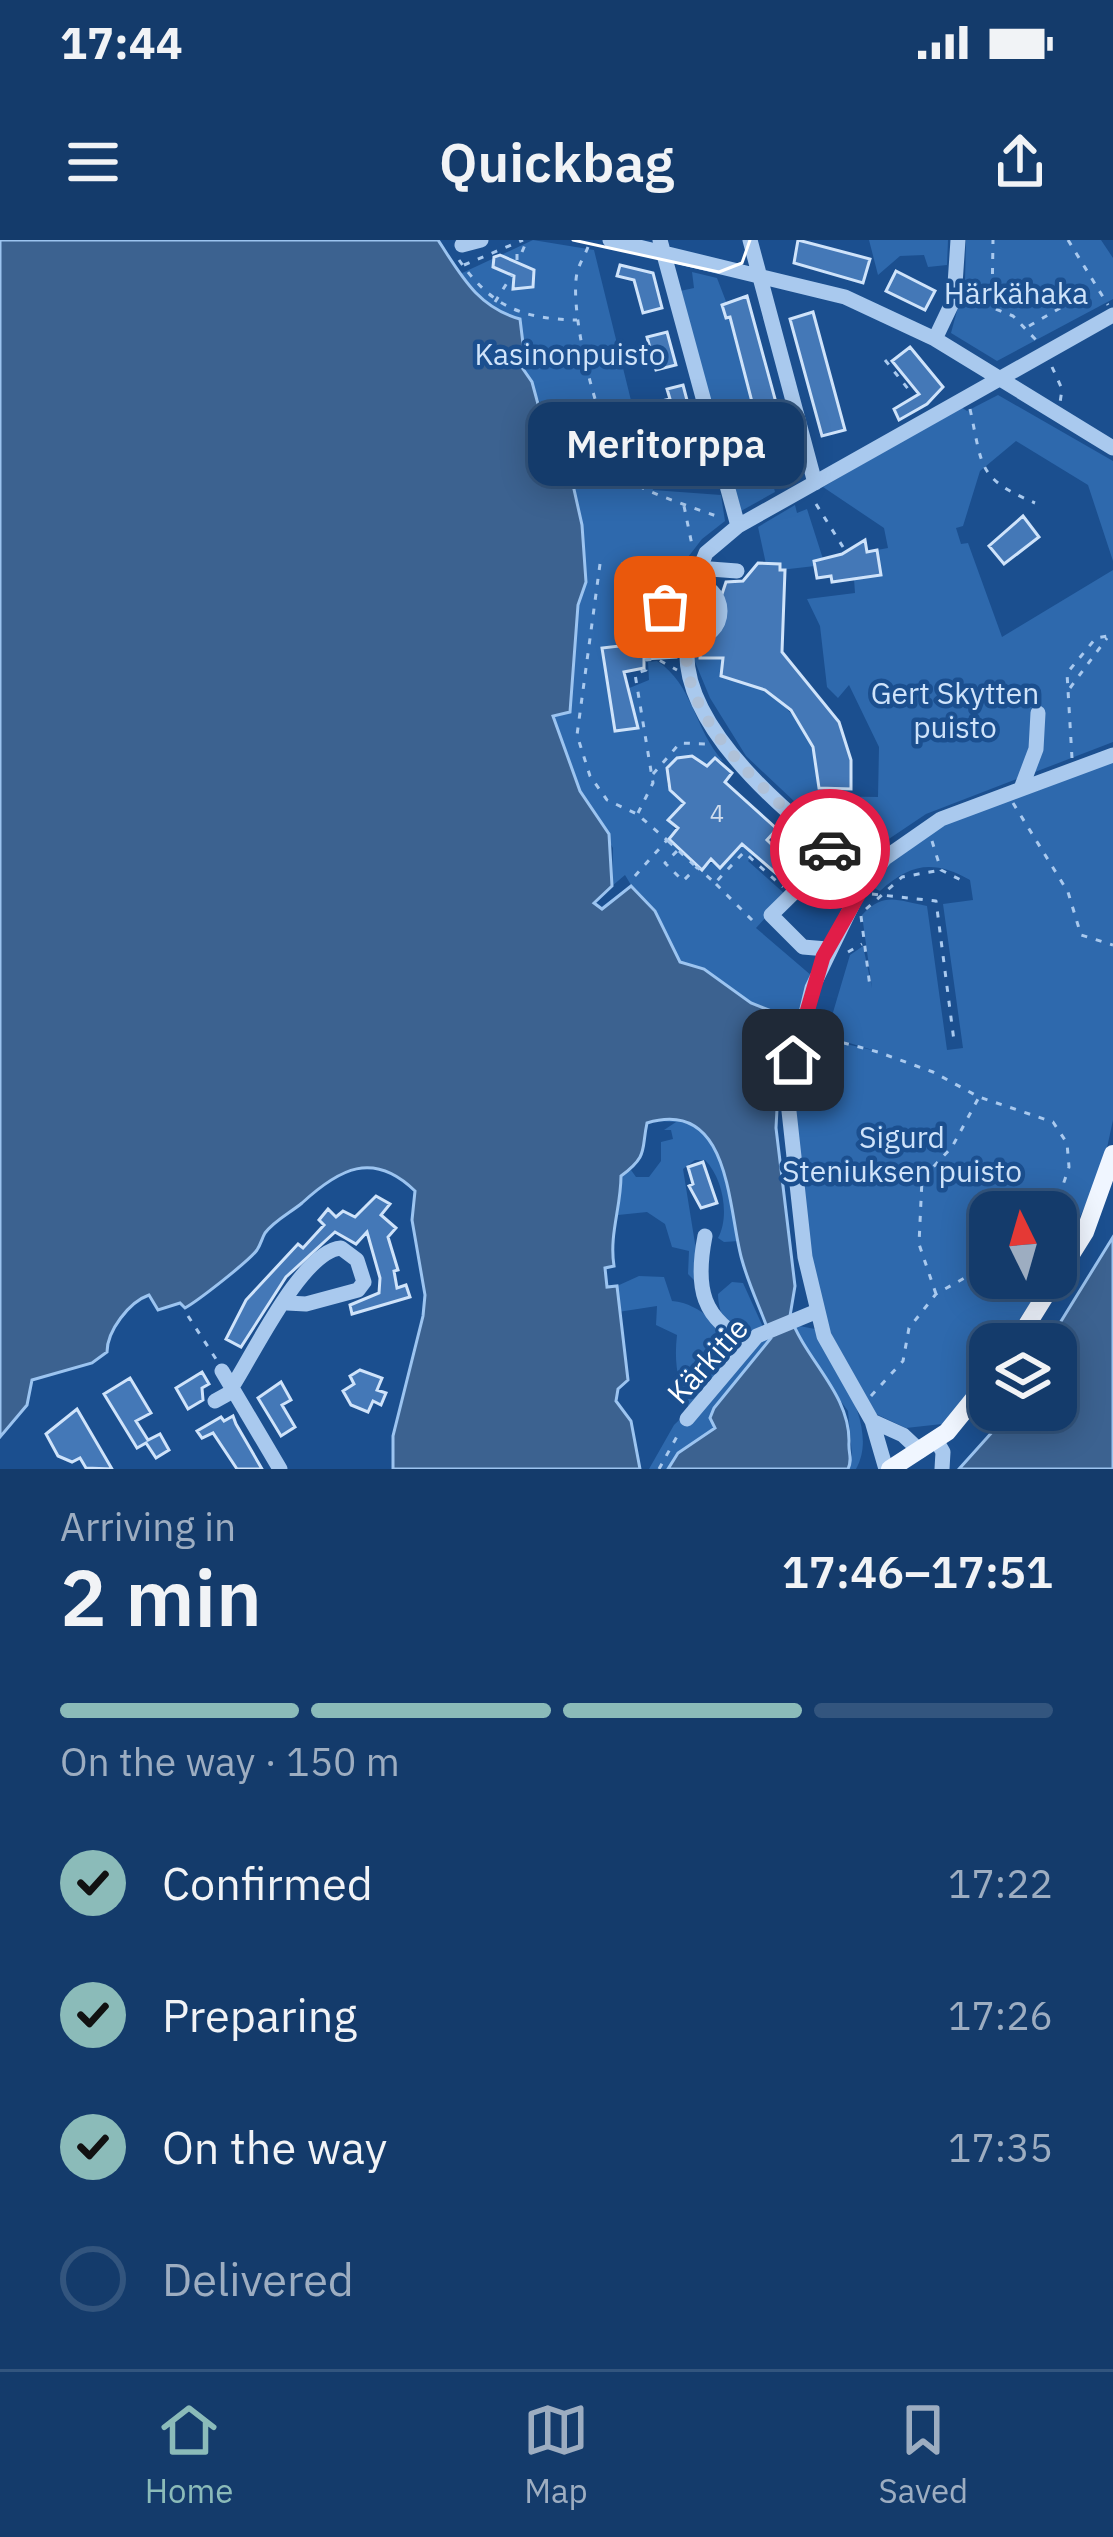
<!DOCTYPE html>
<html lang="en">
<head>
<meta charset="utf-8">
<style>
	:root { --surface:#143b6b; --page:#1d4271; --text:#f1f3f6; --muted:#9dadc1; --line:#33557e; --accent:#8bbbb9 }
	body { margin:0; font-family:"IBM Plex Sans",sans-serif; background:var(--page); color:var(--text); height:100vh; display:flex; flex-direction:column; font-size:45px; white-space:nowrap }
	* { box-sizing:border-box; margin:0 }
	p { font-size:39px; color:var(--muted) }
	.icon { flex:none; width:66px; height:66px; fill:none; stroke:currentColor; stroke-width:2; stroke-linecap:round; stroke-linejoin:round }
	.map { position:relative; height:1229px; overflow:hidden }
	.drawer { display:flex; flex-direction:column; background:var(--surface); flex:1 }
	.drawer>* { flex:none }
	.needle { width:78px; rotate:355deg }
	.controls { position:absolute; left:969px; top:951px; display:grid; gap:24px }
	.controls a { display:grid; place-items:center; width:108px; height:108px; border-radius:24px; background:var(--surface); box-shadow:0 6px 30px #0003,0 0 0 3px var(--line); font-size:60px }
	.pin { position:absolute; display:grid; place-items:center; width:102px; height:102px; color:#fff; margin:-51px; border-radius:24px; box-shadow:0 6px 18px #0006 }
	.courier { position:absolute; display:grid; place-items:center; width:120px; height:120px; margin:-60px; border:9px solid #e11d48; border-radius:50%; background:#fff; color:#222; box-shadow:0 3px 15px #0007 }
	.bubble { position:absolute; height:84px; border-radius:24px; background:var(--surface); box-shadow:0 6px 30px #0003,0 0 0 3px var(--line); font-size:39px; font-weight:600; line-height:84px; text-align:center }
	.summary em { font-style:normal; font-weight:600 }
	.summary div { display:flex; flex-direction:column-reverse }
	.summary { display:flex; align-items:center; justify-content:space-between; height:204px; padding:0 60px }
	h1 { font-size:78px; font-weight:600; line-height:90px }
	.bar { display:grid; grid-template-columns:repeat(4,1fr); gap:18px 12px; align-content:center; height:144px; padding:0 60px }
	.bar i { height:15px; border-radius:9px; background:var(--line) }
	.bar .current { background:var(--accent) }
	.bar p { grid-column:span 4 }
	ol { padding:0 60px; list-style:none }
	li { display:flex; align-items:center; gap:36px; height:132px }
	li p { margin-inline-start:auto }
	li .icon { padding:12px; border-radius:50%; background:var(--accent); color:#111; stroke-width:4 }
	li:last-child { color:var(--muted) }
	li i { width:66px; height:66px; border:6px solid var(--line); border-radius:50% }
	.status { display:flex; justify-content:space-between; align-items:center; height:84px; padding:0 60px; background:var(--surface); direction:ltr }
	.status svg { height:33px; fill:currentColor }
	header { display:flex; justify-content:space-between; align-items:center; height:156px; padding:0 60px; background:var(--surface); font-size:54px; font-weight:600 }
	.tab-bar { display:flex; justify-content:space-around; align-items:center; height:168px; border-top:3px solid var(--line); background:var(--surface); font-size:33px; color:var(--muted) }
	.tab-bar a { display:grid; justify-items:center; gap:6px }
	.tab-bar .current { color:var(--accent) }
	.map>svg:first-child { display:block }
	.green { fill:#2e69ad }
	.water { fill:#3c6290; stroke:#9cc4f0; stroke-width:3 }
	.building { fill:#4478b7; stroke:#cfe3fa; stroke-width:3 }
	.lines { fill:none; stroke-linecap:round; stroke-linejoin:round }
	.path { stroke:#a9c9ee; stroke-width:3; stroke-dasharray:6 9; stroke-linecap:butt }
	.minor { stroke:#a9c9ee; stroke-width:15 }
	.major { stroke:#f0f6ff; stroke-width:18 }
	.tram { stroke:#fff; stroke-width:3 }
	.done { stroke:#afc1d8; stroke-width:12; stroke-dasharray:0 21.6 }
	.route { stroke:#e11d48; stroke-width:15 }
	.labels { text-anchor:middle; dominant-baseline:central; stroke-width:9; stroke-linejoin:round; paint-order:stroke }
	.number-label { font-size:24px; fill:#d0dded }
	.park-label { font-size:30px; fill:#cfe3fa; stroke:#1b4f8f }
	.street-label { font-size:30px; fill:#fff; stroke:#1b4f8f }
</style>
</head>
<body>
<div class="status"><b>17:44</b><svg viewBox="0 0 49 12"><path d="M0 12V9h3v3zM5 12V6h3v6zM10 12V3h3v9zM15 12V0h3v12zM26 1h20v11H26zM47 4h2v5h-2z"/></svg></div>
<header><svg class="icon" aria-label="menu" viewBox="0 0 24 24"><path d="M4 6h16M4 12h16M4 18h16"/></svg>Quickbag<svg class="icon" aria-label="share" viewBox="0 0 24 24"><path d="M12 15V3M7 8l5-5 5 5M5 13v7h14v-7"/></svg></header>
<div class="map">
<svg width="1113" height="1229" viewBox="0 0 1113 1229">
	<rect width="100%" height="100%" fill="#1b4f8f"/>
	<path class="green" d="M533,0L594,10L653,250L721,255L725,281L702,299L685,321L624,324L620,406L602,409L616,491L638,487L627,449L649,440L648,422L657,421C693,444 695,491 723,521L714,518L707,526L686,516L671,523L667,544L687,561L669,581L702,629L742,604L753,615L748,621L786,655L756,688L812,736L789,800H783L776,888L795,1046L634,723L600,668L631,645L625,635L612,646L613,608L580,551L553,476L570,471L578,364L586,342L582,316L546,174L521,126L520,80L490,68L460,34Z
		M869,0H948L947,25L928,27L924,15L900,16L878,35Z
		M966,0H1101L1113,18V59L997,121L951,93L965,41Z
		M692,32L717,38L727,64L723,66L726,77H730L775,252L741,271L680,51L694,48Z
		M998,155L1113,221V321L1088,245L1016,201L980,231L963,286L956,288L961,304L968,303L1002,397L1113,330V502L926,574L862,617L848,612L746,516L710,458L693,417L723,418L722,436C784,448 820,493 819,556L878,557L879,507L849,445L838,458L827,447L820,386L807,359L855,353L854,339L880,335L877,310L888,308L884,288L823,247L961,167L967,171Z
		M795,265L797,273L807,269L823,319L815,326L780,330V324H766L758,287Z
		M1113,516V880L1102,931L1056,1026V972H990V1038H1048L1002,1104H990V1122L959,1167L942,1184L906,1188L876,1174L817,1069L792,885L799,793L876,811L826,796L850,715L863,706L872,748L862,675C885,651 897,661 927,666L947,810L963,808L943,664L973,660L970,640C934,620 911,623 880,651L870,646C918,575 1035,548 1113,516Z
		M675,862L739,925L744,1029L739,1001L724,1002L718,998C730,976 723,938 705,920H695L683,929L698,1022L695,1041L688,1034L689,1011L672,1007L665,984L647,972L618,975L621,936L631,930L636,937H649L661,921V902L673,899L671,890H664L676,882L656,881Z
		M639,1036L664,1037L672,1061C704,1064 717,1089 744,1106L689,1168C677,1143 674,1121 677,1095L656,1085L657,1066L618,1072L617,1046Z
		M732,1042L743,1043L763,1087C737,1105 718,1081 718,1054Z
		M794,1085L815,1089C835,1125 880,1187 856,1229H848L852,1215L848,1171L829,1145L793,1116Z
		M771,1096L746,1172L684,1209L668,1229H649L674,1185L761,1100Z"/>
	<path class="water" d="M0,0H438C461,35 477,67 520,79L525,120L521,126L532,142L538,164L558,178L582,285L586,342L578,365L570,472L553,476L580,551L609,594L612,646L594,663L602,669L631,646L655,671L680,722L704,729L751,763L782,775L776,888L795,1046L790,1076C806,1121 850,1154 849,1202C848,1214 853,1218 848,1229H668L678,1213L715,1188L710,1178L714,1168L771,1098C762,1072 749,1046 742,1020C728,973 732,857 647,883C641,910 649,915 621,936C621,967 609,995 614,1026L605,1028L607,1047L617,1046L628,1140L618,1149L616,1161L631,1181L640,1229H393V1196L423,1076L425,1055L412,980L415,951C373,910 339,929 302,963C290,973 275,980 265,993C262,998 261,1004 257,1010C249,1021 199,1060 185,1068L180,1063L158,1070L149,1055C129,1062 107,1091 107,1112L92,1123L32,1140L27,1165L0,1197Z
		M1113,997V1229H959L1012,1170H1056V1104H1047Z"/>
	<path class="building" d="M798,0L870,19L863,43L794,23Z
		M500,15L534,30L533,47L513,49L514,36L493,27L494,17Z
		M620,25L653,33L662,68L643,73L634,40L617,36Z
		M896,31L935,51L925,70L886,51Z
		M747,56L796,236L773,243L730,77L726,78L722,65Z
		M813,72L845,190L822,196L790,79Z
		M667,92L676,125L656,130L647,97Z
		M910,107L943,147L927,164L899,180L894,169L919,154L892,121Z
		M683,145L693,183L678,187L674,175L661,179L657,162L670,159L667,149Z
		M697,202L707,239L684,245L670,209Z
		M1023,276L1039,297L1004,324L989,306Z
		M865,300L867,312L877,310L881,335L832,342L831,336L817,338L814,321L842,314Z
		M634,321L647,322V332L642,331L639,369H661L662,385L676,402V417L644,419V428L624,432L638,488L615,491L602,408L620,406L623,324Z
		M758,323L780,324V330H785L782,412L839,482L851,520V549L819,548L813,507L791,470L765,450L721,436L723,418H700V404L722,386L721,357L726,342L743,341Z
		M692,516L707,526L715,518L732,533L725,542L777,589L767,600L793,625L797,633L787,643L742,604L720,628L711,619L702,630L669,599L678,588L668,580L684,563L670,550L667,528L677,518Z
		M703,922L717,963L701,968L689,946L693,944L688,927Z
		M376,956L390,964L381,975L396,988L388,997L398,1030L394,1031L397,1048L406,1045L410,1057L352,1074L350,1065L379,1053L380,1038L367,992L356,1004L335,992L286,1037L241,1107L226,1099L246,1060L298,1004L303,1008L324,985L319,980L328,969L336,977L343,971L355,977Z
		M360,1130L382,1138L377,1150L386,1153L381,1165L373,1161L368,1172L351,1165L343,1151L354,1144L350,1136Z
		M202,1132L209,1144L202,1148L203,1160L188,1169L176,1148Z
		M130,1138L151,1173L136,1181L148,1200L160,1194L169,1210L156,1218L146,1203L137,1208L104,1154Z
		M281,1142L291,1160L282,1165L295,1187L281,1196L258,1158Z
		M77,1169L112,1229L86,1228L80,1218L72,1222L58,1216L46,1194Z
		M233,1176L236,1184L262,1229H237L213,1193L202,1198L197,1191L221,1177L224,1181Z"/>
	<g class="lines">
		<path class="path" d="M1068,0L1108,65
			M588,7C585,15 579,24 577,33C568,75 603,216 636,244C646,252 705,272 722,278
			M522,12L527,0
			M459,20C491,66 521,79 577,80
			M517,20V5
			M464,25L523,0
			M968,58L1013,76L1039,103
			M495,62L512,35
			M992,64L993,0
			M1029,86L1093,49
			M885,120L909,150L913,147
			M1052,127L1062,149L1060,163
			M970,169C983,228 977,238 1035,263
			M816,264L843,307
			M684,266L693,310
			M600,324L577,495L590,536L607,560L637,574L667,600L634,637
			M1070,448L1107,398
			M1072,518L1067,433L1096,398L1113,395
			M653,534L680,503L707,504
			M1013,563L1068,652L1081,695L1113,705
			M638,573L653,543L635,434L646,430V420L657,419L677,430
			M668,601L678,610L665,623L683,641L697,627L715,643L744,612L783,647
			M932,601L941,630L963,641
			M679,611L694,625
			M716,644L758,686
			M872,654L936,661L954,801
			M866,669L902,637L941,630
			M861,676L870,747
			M848,712L862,704
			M814,795L878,812L933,832L979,857L1053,882L1067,903L1069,927L1054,972
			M936,1054L919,1004L922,939L952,907L978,859
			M188,1076L216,1119
			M871,1156L903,1121L909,1088L936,1054L968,1036L990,1037
			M659,1229L680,1191"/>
		<path class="minor" d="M610,0L845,57L935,99L1113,208
			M660,0L738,286
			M750,0L815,243
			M462,5L481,0
			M935,99L954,59L958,0
			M697,328L737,331
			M694,343L706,313L738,286L1113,75
			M664 371a28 28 0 1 1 56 0a28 28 0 1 1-56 0Z
			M688,399C673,488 805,590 869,636
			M1022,546L1036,509L1038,473
			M827,709L803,707L771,675L834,613
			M705,996C695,1047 701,1080 751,1103
			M222,1131L280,1229
			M232,1147C253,1115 302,1011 341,1008L357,1020L364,1042L358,1050L306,1064L287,1063
			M215,1161L233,1151
			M687,1179L757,1096L815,1072
			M872,1181L903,1195L920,1211
			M936,1200L943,1212L942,1229
			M886,1229L872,1181L824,1096L805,1017L787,853L812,748L858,653L885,618L941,579L1113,515"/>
		<path class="major" d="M1015,1104L1085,992L1113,914
			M890,1229L947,1192L990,1139"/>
		<path class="tram" d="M573,0L719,32L742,23L750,0"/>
	</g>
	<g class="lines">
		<path class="done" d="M665,367L670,388L688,399C673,478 777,561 830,609"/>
		<path class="route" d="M793,820L823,717L869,636L830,609"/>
	</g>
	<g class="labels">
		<g class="number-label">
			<text x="717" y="573">4</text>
		</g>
		<g class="park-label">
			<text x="1016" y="52">Härkähaka</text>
			<text x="570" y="113">Kasinonpuisto</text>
			<text x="955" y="452">Gert Skytten<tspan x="955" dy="34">puisto</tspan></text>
			<text x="902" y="896">Sigurd<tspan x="902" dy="34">Steniuksen puisto</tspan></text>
		</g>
		<g class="street-label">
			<text transform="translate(707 1120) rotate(-48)">Kärkitie</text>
		</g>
	</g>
</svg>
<div class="controls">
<a><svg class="needle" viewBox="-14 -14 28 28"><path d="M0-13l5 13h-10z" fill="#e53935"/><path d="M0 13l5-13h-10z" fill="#9dadc1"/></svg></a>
<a><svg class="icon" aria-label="layers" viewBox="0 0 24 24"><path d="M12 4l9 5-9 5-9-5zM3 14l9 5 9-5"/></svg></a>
</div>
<div class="pin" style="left:665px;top:367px;background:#ea580c"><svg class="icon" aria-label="bag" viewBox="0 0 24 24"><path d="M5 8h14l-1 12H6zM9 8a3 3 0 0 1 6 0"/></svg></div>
<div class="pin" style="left:793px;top:820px;background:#1f2937"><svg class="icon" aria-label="home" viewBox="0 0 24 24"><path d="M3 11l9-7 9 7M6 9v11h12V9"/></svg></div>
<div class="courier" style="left:830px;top:609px"><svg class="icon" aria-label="car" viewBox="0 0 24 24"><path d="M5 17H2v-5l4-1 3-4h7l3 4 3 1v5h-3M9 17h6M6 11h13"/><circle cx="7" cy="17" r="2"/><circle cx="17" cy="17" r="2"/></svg></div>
<div class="bubble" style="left:528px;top:162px;width:276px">Meritorppa</div>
</div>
<section class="drawer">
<div class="summary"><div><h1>2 min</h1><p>Arriving in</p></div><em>17:46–17:51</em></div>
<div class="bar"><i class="current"></i><i class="current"></i><i class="current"></i><i></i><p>On the way · 150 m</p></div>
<ol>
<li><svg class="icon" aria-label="check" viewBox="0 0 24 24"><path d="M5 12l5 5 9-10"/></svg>Confirmed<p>17:22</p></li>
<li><svg class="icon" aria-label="check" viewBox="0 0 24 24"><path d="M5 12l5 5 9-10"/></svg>Preparing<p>17:26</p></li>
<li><svg class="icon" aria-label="check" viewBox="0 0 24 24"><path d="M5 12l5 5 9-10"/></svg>On the way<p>17:35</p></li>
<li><i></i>Delivered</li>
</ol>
</section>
<nav class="tab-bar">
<a class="current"><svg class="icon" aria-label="home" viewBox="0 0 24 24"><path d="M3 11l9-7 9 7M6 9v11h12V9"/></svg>Home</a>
<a><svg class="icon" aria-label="map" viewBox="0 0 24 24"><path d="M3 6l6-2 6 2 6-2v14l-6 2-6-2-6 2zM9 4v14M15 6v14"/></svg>Map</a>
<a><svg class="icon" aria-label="saved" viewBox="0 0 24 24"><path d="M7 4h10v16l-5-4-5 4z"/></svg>Saved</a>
</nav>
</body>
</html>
